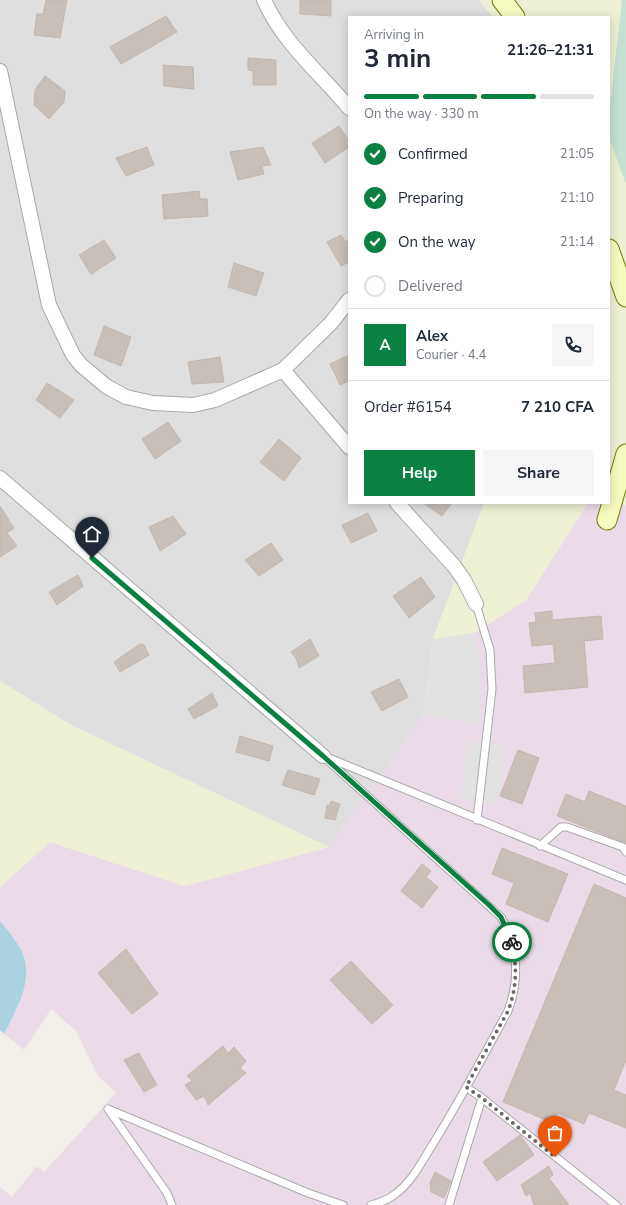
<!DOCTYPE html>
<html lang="en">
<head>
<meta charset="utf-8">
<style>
	:root { --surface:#fff; --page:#f6f6f7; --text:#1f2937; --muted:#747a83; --line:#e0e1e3; --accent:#0b8043 }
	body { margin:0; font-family:"Nunito Sans",sans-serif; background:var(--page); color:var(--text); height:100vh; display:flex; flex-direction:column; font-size:15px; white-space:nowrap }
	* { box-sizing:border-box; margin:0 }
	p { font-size:13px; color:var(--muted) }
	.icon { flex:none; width:22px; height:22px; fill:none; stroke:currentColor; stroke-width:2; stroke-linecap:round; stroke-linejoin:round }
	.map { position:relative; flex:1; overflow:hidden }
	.drawer { position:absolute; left:348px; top:16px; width:262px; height:488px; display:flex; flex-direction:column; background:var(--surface); border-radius:0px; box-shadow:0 2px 10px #0003 }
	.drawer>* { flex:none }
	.pin { position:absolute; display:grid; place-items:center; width:34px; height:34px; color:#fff; margin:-41px -17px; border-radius:50% 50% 50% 0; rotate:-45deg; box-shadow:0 0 4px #0007 }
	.pin .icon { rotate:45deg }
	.courier { position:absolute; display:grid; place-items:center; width:40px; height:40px; margin:-20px; border:3px solid #0b8043; border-radius:50%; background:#fff; color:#222; box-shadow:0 1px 5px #0007 }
	.head em { font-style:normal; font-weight:700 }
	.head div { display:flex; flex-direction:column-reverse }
	.head { display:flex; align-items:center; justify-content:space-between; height:68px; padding:0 16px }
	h1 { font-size:26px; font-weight:700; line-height:30px }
	.bar { display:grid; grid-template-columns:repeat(4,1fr); gap:6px 4px; align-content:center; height:48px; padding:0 16px }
	.bar i { height:5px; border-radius:3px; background:var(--line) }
	.bar .active { background:var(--accent) }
	.bar p { grid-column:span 4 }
	.line { display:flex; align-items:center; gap:10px; padding:0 16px; border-top:1px solid var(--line) }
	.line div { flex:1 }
	.round { display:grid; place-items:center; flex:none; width:42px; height:42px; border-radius:0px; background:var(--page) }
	ol { padding:0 16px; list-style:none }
	li { display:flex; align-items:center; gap:12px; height:44px }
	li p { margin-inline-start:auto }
	li .icon { padding:4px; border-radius:50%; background:var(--accent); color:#fff; stroke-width:4 }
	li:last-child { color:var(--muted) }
	li i { width:22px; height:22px; border:2px solid var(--line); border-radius:50% }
	.cta { display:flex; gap:8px; margin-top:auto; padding:8px 16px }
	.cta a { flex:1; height:46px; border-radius:0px; background:var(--accent); color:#fff; font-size:16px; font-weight:700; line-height:46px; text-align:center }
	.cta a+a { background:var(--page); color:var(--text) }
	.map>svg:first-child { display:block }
	.residential { fill:#e0dfdf }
	.industrial { fill:#ebdbe8 }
	.farmland { fill:#eef0d5 }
	.wetland { fill:#c6e0d4 }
	.parking { fill:#e2e2e2 }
	.water { fill:#aad3df }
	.building { fill:#c7bfb8; stroke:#c4b6ab }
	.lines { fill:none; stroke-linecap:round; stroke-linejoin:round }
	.lane-casing { stroke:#a9a9a9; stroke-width:9 }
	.street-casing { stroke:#a9a9a9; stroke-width:16 }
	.secondary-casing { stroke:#707d05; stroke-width:21 }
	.lane { stroke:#fff; stroke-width:7 }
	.street { stroke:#fff; stroke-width:14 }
	.secondary { stroke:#f7fabf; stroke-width:19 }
	.done { stroke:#6b6a68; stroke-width:4; stroke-dasharray:0 7.2 }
	.route { stroke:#0b8043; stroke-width:5 }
</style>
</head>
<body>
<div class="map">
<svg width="626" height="1205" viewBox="0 0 626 1205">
	<rect width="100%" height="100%" fill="#f2efe9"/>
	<path class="residential" d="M0,0H479L493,17H349V503H484L433,639L423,715L329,847L71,725L0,681Z"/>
	<path class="industrial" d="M609,487L626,506V1205H0V1187L12,1197L37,1166L44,1172L116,1093L98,1076L76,1031L51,1009L24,1050L4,1034L19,1006L22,952L0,921V887L50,842L185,886L329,847L423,715L479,724L480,665L474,633L526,600L588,503H609Z"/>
	<path class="farmland" d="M479,0H626V506L609,487V17H493Z
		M484,503H588L526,600L474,633L433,639Z
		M0,681L71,725L329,847L185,886L50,842L0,887Z"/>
	<path class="wetland" d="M622,0H626V184L609,138V115Z"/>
	<path class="parking" d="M474,633L480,665L479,724L423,715L433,639Z
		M468,741L506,746L498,804L460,799Z"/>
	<path class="water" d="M0,921C7,930 17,941 22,952C34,980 17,1009 4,1034L0,1030Z"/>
	<path class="building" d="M46,0H67L60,38L34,35L37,14H43Z
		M300,0H331V16L300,14Z
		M166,16L177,32L121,64L110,47Z
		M248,58L276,60V85H253V71L248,70Z
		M163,65L193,67L194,89L164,86Z
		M45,76L65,91L64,102L49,119L34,105L35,90Z
		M339,126L349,141V147L325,163L312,143Z
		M147,147L154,165L126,176L116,158Z
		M263,147L271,165L262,166L264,174L238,180L230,152Z
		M199,191L200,199H207L208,216L164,219L162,195Z
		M341,235L346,242L349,240V262L341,266L327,242Z
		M104,240L116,258L91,274L79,255Z
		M234,263L264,273L256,296L228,287Z
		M104,326L131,337L121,366L94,355Z
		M349,355V381L340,385L330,364Z
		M220,357L224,382L192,384L188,362Z
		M47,383L74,400L60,418L36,400Z
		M168,422L181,441L155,459L142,439Z
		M279,439L301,458L284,481L260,462Z
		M423,503H452L442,516Z
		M0,506L14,528L7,533L17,546L0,557Z
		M368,513L377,531L351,543L342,525Z
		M173,516L186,534L160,551L149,527Z
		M271,543L283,560L259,576L245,560Z
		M78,575L83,586L57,605L49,592Z
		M421,577L435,597L409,618L393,596Z
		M552,611V620L601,616L603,639L584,641L588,687L525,693L523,666L555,663L553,644L532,646L529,623L536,622L535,613Z
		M310,639L319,656L299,668L296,658L291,652Z
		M140,644L144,645L149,655L120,672L114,662Z
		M399,679L408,697L382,711L371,692Z
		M212,693L218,706L194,719L188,709Z
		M240,736L273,746L269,761L236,752Z
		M518,750L539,758L522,804L500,796Z
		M288,770L320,779L314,795L282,785Z
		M589,791L626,806V843L557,816L566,794L585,802Z
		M331,801L340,804L335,820L325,818L327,805L329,806Z
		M502,848L568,874L548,922L506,904L514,883L492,874Z
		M422,864L431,871L426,877L438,887L422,908L401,891Z
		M594,884L626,898V1060L614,1090L626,1095V1128L589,1113L584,1124L558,1113L553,1123L503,1102Z
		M126,949L158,994L132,1014L98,973Z
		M351,961L393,1005L372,1024L330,980Z
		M223,1046L228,1053L234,1047L246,1061L240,1068L246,1073L208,1105L204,1096L196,1100L185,1085L192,1081L187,1076Z
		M139,1053L157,1085L144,1092L124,1060Z
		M520,1135L534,1155L497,1181L483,1162Z
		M549,1166L553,1175L549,1178L569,1205H534L530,1193L526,1196L521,1185Z
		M435,1172L451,1181L444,1198L431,1192L430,1183Z"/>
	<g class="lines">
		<g class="lane-casing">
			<path id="lane" d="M476,604L490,650L492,689L477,820
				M323,756L501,917C518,946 520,979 508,1011C483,1056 459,1103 431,1147C421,1164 410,1184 394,1195C387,1200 379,1203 371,1205
				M329,758L626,880
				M540,846L561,827H567L623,847L626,852
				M466,1087L482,1098L616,1205
				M108,1109L308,1193L343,1205
				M108,1109L167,1193L172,1205
				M449,1205L482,1098"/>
		</g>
		<g class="street-casing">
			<path id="street" d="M264,0C283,43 320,73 349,108
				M0,71L49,305L73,355L81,365L106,386L126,397L153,403L193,405L215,400L283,370L331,323L349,300
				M283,370L349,447
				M0,478L323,756
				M397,503L454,566L464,580L476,604"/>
		</g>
		<g class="secondary-casing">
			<path id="secondary" d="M502,0L515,17
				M609,249L626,297
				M607,520L626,454"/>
		</g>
		<use href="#lane" class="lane"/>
		<use href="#street" class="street"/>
		<use href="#secondary" class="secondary"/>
	</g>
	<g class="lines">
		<path class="done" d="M512,942C517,966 517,988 508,1011L466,1087L482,1098L555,1157"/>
		<path class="route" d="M92,558L323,756L489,905L501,917L512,942"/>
	</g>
</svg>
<div class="pin" style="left:555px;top:1157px;background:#ea580c"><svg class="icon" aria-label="bag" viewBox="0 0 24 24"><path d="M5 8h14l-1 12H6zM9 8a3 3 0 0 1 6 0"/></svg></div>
<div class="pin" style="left:92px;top:558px;background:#1f2937"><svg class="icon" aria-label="home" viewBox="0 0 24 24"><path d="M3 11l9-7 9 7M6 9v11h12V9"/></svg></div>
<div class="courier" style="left:512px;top:942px"><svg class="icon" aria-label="bike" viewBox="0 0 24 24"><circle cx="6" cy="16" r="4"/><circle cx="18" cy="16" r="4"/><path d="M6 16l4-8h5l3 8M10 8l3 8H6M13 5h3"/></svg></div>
<section class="drawer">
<div class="head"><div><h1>3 min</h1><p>Arriving in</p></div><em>21:26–21:31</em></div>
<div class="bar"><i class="active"></i><i class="active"></i><i class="active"></i><i></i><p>On the way · 330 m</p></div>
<ol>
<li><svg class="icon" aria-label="check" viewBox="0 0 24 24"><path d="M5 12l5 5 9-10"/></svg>Confirmed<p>21:05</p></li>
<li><svg class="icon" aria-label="check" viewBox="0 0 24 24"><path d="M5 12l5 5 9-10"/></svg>Preparing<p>21:10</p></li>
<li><svg class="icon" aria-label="check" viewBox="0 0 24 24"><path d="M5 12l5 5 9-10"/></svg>On the way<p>21:14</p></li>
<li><i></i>Delivered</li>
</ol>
<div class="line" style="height:72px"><b class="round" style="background:var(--accent);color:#fff">A</b><div><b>Alex</b><p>Courier · 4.4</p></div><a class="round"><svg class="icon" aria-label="phone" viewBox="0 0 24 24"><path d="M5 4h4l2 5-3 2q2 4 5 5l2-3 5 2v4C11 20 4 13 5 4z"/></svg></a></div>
<div class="line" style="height:52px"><div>Order #6154</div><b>7 210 CFA</b></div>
<div class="cta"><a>Help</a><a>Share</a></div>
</section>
</div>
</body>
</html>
